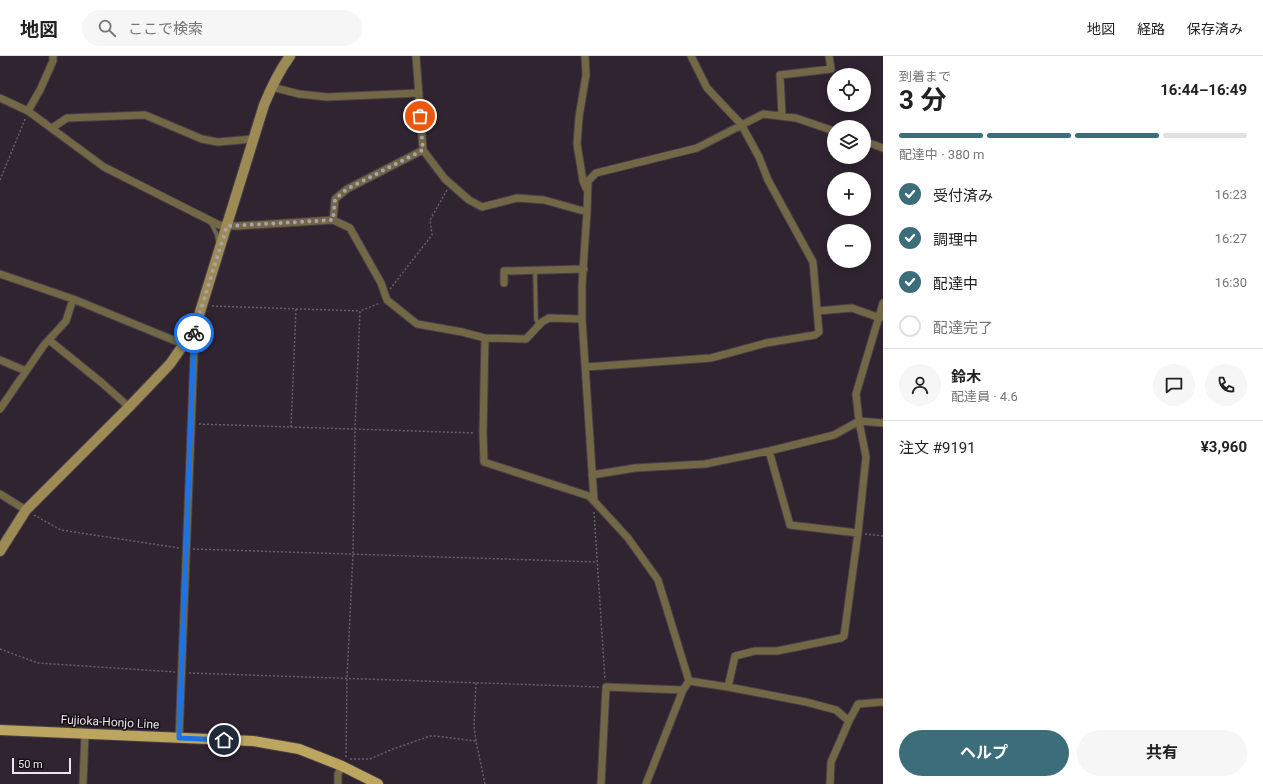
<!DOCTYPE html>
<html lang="ja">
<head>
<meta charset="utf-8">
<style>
	:root { --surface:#fff; --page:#f6f6f6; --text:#222; --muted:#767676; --line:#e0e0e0; --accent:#3b6d7a }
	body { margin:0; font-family:Roboto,"Noto Sans JP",sans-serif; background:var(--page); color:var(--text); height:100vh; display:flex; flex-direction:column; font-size:15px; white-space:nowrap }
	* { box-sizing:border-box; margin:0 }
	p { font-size:13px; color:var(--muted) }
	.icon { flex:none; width:22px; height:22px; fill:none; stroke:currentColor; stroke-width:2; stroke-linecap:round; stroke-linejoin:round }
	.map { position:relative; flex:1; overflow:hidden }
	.sheet { display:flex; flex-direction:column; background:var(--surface); width:380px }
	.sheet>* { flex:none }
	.tools { position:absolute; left:827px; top:12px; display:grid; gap:8px }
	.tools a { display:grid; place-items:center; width:44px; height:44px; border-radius:50%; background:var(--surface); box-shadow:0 2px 10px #0003; font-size:20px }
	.scale { position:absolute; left:12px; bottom:10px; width:59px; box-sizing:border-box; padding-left:4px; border:2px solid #ece5ed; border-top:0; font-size:11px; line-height:14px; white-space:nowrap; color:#ece5ed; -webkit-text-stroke:3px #140f15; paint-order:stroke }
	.pin { position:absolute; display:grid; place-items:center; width:34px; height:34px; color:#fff; margin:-17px; border:2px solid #fff; border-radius:50%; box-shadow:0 1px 4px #0007 }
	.courier { position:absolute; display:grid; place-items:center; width:40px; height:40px; margin:-20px; border:3px solid #1a73e8; border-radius:50%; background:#fff; color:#222; box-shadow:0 1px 5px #0007 }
	.headline em { font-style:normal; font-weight:700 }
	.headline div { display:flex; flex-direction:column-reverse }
	.headline { display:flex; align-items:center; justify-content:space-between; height:68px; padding:0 16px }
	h1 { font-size:26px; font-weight:700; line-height:30px }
	.bar { display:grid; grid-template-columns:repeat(4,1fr); gap:6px 4px; align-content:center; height:48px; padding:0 16px }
	.bar i { height:5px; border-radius:3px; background:var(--line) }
	.bar .on { background:var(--accent) }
	.bar p { grid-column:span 4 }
	.line { display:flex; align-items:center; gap:10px; padding:0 16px; border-top:1px solid var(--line) }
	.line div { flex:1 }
	.round { display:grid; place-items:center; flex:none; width:42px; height:42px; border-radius:21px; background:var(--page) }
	ol { padding:0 16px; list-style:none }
	li { display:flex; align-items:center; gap:12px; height:44px }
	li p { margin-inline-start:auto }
	li .icon { padding:4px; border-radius:50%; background:var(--accent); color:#fff; stroke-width:4 }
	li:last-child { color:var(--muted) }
	li i { width:22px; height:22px; border:2px solid var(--line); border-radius:50% }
	.cta { display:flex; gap:8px; margin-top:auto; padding:8px 16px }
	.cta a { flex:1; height:46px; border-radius:24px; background:var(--accent); color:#fff; font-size:16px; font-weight:700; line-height:46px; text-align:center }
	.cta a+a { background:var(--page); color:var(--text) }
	header { display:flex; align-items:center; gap:24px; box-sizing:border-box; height:56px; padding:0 20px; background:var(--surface); border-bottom:1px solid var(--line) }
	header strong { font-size:19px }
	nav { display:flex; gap:22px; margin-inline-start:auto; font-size:14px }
	.search { width:280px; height:36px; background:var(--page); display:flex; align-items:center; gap:10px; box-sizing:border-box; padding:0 14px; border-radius:22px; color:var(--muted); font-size:15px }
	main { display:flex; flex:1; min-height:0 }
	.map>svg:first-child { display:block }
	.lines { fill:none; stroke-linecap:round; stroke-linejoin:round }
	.lane-casing { stroke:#493f4a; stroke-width:5.5 }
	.street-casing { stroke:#493f4a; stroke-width:9 }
	.secondary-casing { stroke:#493f4a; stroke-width:12 }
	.primary-casing { stroke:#493f4a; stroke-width:12 }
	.path { stroke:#69606a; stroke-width:1.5; stroke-dasharray:2 2; stroke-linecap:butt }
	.lane { stroke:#726846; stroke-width:3.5 }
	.street { stroke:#726846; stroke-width:7 }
	.secondary { stroke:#9c8b55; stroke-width:10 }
	.primary { stroke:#bca65f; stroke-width:10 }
	.done { stroke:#aaa1ab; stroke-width:4; stroke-dasharray:0 7.2 }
	.route { stroke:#1a73e8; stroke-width:5 }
	.labels { text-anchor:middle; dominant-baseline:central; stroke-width:3; stroke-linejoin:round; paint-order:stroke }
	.street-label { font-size:12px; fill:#ece5ed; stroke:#140f15 }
</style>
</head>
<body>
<header>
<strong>地図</strong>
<div class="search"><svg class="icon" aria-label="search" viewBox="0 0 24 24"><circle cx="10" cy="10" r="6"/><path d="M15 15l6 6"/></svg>ここで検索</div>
<nav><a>地図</a><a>経路</a><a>保存済み</a></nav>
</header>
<main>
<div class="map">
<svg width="883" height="728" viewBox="0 0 883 728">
	<rect width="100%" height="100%" fill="#2f2430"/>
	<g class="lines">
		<g class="lane-casing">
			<path id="lane" d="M211,167L217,179L218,187
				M535,214L536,264L539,268"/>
		</g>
		<g class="street-casing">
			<path id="street" d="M416,0L423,94L445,123L469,144L482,151L517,142L544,144L587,156
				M585,0L586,19L579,61L577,88L583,125L586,132
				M272,31L299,38L327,41L419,37
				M0,42L28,55L104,111L219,169L237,170L333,164L350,172L381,227L387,244L417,268L462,276L485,282L526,283L542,266L549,262L582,263
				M28,55L40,34L53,5V0
				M782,60L780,19L831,13L829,0
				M52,72L67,62L145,59L202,83L218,86L253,83
				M864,85L883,92
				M333,164L335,143L347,133L423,94
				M0,218L73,243L183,288
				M504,227V215L584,213
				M817,255L852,252L880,262
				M485,282L483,377L484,406L589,440L594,445L628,482L658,524L689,625
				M49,284L102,327L129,351
				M0,304L26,315
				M586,311L711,302L766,287L815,279L819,276L813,206L768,124L759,101L741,68L707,32L691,0
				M0,353L44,289L66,265L73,243
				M769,395L790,469L858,477
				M592,419L635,412L705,408L769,395L834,379L859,365L883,367
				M0,438L26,454
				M594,445L582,263V229L587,156L588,125L596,117L697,92L763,58L796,62L834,75
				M689,625L728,631L806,646L836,654L849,665
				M728,631L735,600L755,595H777L841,582L844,580L858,477L866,401L859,365L856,338L883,247
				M179,682L195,273
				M83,728L85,678
				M338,728V718L342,710
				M601,728L606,631L683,634
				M646,728L683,634L689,625
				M830,728L831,706L849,665L858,648L883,646"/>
		</g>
		<g class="secondary-casing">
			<path id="secondary" d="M0,495L26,454L129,351L170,308L195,272L264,49C271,32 279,15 290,0"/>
		</g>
		<g class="primary-casing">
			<path id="primary" d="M0,674L253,685L299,693L342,710L378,728"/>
		</g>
		<path class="path" d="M0,124L26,61
			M390,233L432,179L430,164L447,134
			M212,250L360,255
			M199,368L475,377
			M291,371L296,253
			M594,456L605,624
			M34,459L61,474L179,492
			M865,478L883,480
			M193,493L597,506
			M0,593L38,607L175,616
			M189,617L599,631
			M476,627L474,670L476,685L485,728
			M346,701L347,622L353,497L355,373L360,255L380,247
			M350,703H370L393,693L430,680H436L476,685"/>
		<use href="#lane" class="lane"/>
		<use href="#street" class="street"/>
		<use href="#secondary" class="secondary"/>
		<use href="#primary" class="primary"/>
	</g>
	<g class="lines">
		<path class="done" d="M194,277L195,272L227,170L333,164L335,143L347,133L423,94L420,60"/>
		<path class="route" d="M194,277L179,682L224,684"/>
	</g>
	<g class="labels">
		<g class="street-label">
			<text transform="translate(110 666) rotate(3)">Fujioka-Honjo Line</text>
		</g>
	</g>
</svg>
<div class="tools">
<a><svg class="icon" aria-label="locate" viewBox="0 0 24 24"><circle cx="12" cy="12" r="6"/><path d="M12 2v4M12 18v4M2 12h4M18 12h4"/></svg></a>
<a><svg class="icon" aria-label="layers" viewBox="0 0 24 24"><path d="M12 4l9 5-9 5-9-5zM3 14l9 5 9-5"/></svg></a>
<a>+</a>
<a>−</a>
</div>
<div class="scale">50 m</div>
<div class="pin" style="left:420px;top:60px;background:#ea580c"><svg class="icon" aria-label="bag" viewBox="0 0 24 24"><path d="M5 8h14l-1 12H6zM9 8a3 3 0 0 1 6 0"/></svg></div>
<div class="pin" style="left:224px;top:684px;background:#1f2937"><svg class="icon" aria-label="home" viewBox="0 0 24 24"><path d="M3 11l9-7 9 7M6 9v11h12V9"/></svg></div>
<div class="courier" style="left:194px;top:277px"><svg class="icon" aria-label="bike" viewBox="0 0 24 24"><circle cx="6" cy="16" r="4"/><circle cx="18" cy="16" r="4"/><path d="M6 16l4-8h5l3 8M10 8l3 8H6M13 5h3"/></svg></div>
</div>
<section class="sheet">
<div class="headline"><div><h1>3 分</h1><p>到着まで</p></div><em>16:44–16:49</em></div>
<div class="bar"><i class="on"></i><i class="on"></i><i class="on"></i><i></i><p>配達中 · 380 m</p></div>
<ol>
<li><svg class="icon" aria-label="check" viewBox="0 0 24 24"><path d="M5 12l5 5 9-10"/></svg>受付済み<p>16:23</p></li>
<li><svg class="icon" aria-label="check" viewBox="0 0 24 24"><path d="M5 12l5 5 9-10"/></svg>調理中<p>16:27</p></li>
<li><svg class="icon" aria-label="check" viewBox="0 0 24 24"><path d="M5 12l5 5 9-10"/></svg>配達中<p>16:30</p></li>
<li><i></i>配達完了</li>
</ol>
<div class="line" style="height:72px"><a class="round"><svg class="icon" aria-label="person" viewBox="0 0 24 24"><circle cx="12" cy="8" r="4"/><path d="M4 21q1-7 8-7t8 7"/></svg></a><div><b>鈴木</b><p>配達員 · 4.6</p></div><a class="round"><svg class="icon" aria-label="chat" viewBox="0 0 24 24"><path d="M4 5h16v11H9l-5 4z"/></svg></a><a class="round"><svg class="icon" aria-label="phone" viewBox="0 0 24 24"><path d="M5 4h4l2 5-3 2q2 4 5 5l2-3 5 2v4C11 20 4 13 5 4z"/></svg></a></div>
<div class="line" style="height:52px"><div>注文 #9191</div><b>¥3,960</b></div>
<div class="cta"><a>ヘルプ</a><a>共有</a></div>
</section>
</main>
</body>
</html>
